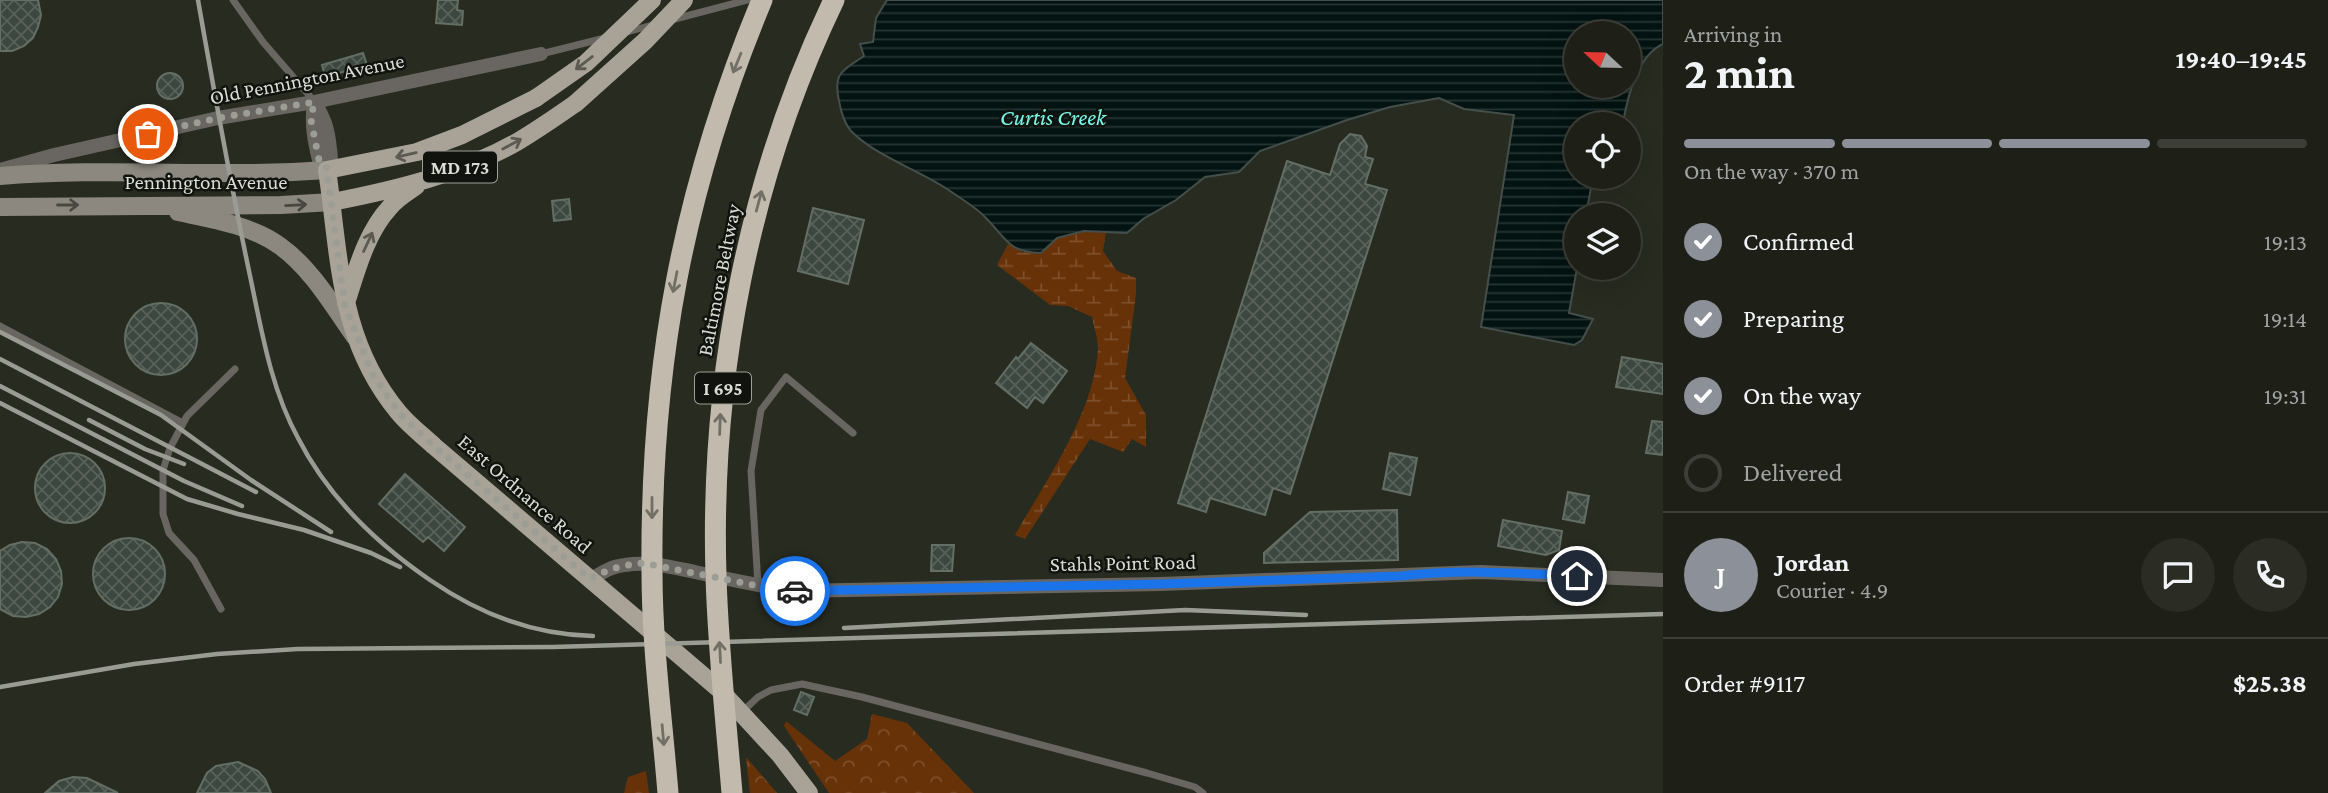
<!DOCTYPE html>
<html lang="en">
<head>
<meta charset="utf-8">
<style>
	:root { --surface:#1e2018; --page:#2b2d25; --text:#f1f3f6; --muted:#a1a3a2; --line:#3c3e37; --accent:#8c9099 }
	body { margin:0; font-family:"Crimson Pro",serif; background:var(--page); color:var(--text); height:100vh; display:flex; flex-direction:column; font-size:26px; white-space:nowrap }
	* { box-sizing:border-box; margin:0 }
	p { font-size:23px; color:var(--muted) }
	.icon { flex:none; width:38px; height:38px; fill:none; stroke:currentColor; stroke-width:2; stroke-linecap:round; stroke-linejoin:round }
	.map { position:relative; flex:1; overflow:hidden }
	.details { display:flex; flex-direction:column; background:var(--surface); width:665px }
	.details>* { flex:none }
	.needle { width:46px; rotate:292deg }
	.buttons { position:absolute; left:1564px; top:21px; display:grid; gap:14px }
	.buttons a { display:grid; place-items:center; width:77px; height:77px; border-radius:50%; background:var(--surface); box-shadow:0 7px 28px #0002,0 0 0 2px var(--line); font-size:35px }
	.pin { position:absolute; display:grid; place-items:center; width:60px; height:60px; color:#fff; margin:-30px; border:4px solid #fff; border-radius:50%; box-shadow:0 2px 7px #0007 }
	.courier { position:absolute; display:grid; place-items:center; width:70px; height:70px; margin:-35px; border:5px solid #1a73e8; border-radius:50%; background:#fff; color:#222; box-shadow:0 2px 9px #0007 }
	.headline em { font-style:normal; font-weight:700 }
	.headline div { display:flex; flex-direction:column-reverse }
	.headline { display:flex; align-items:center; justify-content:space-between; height:119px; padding:0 21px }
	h1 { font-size:46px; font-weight:700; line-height:52px }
	.bar { display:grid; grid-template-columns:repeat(4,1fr); gap:10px 7px; align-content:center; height:84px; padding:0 21px }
	.bar i { height:9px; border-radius:5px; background:var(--line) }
	.bar .on { background:var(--accent) }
	.bar p { grid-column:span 4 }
	.line { display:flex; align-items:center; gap:18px; padding:0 21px; border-top:2px solid var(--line) }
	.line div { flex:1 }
	.round { display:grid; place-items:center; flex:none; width:74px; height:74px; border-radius:37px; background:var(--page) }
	ol { padding:0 21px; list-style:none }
	li { display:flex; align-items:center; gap:21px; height:77px }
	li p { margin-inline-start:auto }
	li .icon { padding:7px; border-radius:50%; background:var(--accent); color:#fff; stroke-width:4 }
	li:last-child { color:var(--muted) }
	li i { width:38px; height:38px; border:4px solid var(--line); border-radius:50% }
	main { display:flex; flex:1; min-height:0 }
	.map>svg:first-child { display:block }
	.forest { fill:url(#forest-crowns) }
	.wetland { fill:url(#wetland-marsh) }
	.water { fill:url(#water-rules); stroke:#444f4c; stroke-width:2; fill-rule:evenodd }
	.building { fill:url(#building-cross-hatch); stroke:#636f65; stroke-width:2 }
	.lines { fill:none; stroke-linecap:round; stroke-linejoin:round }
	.lane { stroke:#696661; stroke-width:7 }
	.street { stroke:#696661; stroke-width:14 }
	.secondary { stroke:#8c887f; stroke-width:18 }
	.primary { stroke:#a8a297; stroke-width:18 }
	.rail { stroke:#9a9c94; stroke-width:4.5 }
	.primary-bridge { stroke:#a8a297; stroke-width:18 }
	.highway-bridge { stroke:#c1baad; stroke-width:21 }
	.oneway { stroke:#5c5a52 }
	.oneway2 { stroke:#726f65 }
	.oneway3 { stroke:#484841 }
	.done { stroke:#9c9e96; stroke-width:7; stroke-dasharray:0 12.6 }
	.route { stroke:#1a73e8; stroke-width:9 }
	.labels { text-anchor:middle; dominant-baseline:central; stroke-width:5; stroke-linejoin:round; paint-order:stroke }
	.shield { fill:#11130e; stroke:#9ea099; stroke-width:2 }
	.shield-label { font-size:19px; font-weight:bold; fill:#dadcd5 }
	.street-label { font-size:21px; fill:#dadcd5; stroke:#11130e }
	.water-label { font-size:23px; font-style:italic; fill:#78f9ec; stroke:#11130e }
</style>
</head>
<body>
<main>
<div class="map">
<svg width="1663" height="793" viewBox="0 0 1663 793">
	<defs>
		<pattern id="forest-crowns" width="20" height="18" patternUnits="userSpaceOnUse" patternTransform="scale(1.75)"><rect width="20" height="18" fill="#683208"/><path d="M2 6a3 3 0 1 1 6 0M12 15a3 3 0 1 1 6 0" fill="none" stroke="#7d4f2b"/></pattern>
		<pattern id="wetland-marsh" width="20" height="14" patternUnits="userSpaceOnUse" patternTransform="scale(1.75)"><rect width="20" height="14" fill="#683208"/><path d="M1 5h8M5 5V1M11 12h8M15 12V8" fill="none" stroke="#7d4f2b"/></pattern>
		<pattern id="water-rules" width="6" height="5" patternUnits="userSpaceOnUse" patternTransform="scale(1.75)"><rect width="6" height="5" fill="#031311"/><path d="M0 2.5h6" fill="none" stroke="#273533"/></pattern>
		<pattern id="building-cross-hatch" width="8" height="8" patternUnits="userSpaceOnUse" patternTransform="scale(1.75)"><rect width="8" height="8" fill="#3c473f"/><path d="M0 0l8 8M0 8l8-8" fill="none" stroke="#58615a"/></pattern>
	</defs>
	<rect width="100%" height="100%" fill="#282b20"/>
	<path class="forest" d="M872,714L907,723L974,793H829L784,726L786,721L835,761L867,739Z
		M746,757L777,793H750Z
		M646,771L649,793H624L628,777Z"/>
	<path class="wetland" d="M1036,197L1157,211L1143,219L1127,233L1106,232L1103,251L1117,271L1136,278V294L1125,378L1146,415V447L1132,439L1123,452L1090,439L1025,539L1015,535C1046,480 1094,414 1098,349C1098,339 1094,327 1092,317L1068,306L1050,305L997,265L1008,244L1024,253Z"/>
	<path class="water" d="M887,0H1663V44C1637,56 1628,96 1623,122L1604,118L1602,124H1577V177H1593L1586,215H1577V268L1569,313L1593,319L1582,340L1574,345L1481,327L1514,115L1464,109L1439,98L1390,107L1347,120L1260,151L1239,172L1205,177L1176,200L1143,219L1127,233L1084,231L1057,238L1041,253C1007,252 1007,239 986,218C976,207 960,198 947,189C917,169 877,157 851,131C844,123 841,112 839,101C833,73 842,71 864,56L860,44L873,42L876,18ZM1577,33H1629V86H1577Z"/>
	<path class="building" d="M0,0H38L41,15L38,27L33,38L24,46L12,51H0Z
		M438,0H458L457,10L463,11L462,25L436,23Z
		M363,53L367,65L325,77L322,65Z
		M157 86a13 13 0 1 1 26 0a13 13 0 1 1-26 0Z
		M1350,134L1361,136L1367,146L1365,157L1373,159L1365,184L1387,190L1290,494L1273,488L1265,515L1210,498L1206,512L1178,503L1287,161L1330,175L1340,144Z
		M569,199L571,219L554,221L552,201Z
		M813,208L864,220L848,284L798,271Z
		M125 339a36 36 0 1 1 72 0a36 36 0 1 1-72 0Z
		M1031,343L1067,371L1043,403L1035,397L1027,408L996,383L1016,357L1018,359Z
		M1622,357L1663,364V394L1616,387Z
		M1652,421L1663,422V455L1646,453Z
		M35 488a35 35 0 1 1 70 0a35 35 0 1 1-70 0Z
		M1390,453L1417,458L1410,495L1383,489Z
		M405,474L465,527L444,551L428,537L423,542L379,504Z
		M1568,492L1589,496L1584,523L1563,519Z
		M1397,510L1398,560L1264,563V553L1310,512Z
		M1503,520L1562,531L1559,550L1546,555L1498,546Z
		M93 574a36 36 0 1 1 72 0a36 36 0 1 1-72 0Z
		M22,542L35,543L47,549L56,559L61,571L62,584L58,597L50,607L39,614L26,617L13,616L0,609V551L10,545Z
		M932,545H954L952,571H931Z
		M801,692L814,697L807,715L794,710Z
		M238,762L258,771L265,779L271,793H197L207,773L216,766Z
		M73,777L87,778L118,793H45L59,781Z"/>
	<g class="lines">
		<path class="lane" d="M233,0L263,42L314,101
			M671,20L747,0
			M627,32L656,24
			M541,54L605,38
			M0,326L183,423
			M758,585L751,471L761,410L786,377L853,433
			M221,609L194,560L169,533L163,514V470L170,448L187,416L235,369
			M742,712L758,697L771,690L802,684L862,697L1147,773L1195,787L1203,793"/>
		<path class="street" d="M314,102C327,121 329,135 331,159L326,165L327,170
			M314,102C311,123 314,140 319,160L326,165
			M0,170L54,155L218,118L314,102L541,54
			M590,580C601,573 612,566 625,565C649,561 671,567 695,572C728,579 762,587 796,591L1160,584L1481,572L1663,580"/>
		<path class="secondary" d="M0,176C109,167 218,178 327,170
			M0,207L281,205L332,202
			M178,212C211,219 251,225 280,246C311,268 333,306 355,337"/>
		<path class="primary" d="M536,98L462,135L417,152L327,170C340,257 338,340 399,413C409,425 422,435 434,446L720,690L780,755L809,793
			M332,202C394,190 461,174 517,142C537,130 556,117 576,103
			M346,303C357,269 366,233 390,207C397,198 408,192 416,186"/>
		<path class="rail" d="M198,0C214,91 230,181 249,271C261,327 270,387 298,438C328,497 376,543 430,580C478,613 534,635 593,636
			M0,332L161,415L251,480L331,532
			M0,359L256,492
			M0,386L184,481L242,506
			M0,403L187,499L238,514L304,530L371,553L400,567
			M89,420L145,449L184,464
			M844,628L1185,610L1306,615
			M0,687L134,664L217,654L298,649L553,647L1663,614"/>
		<path class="primary-bridge" d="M536,98L586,63L652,0
			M576,103L645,41L684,0"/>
		<path class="highway-bridge" d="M668,793C662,720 652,645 652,572C650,367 683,189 762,0
			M732,793C726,721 718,649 716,576C710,378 748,179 834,0"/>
	</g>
	<defs><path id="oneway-shaft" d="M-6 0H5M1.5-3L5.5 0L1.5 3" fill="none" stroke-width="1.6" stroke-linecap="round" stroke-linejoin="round" transform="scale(1.75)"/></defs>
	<g class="oneway">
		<use href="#oneway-shaft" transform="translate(584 63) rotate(142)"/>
		<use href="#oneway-shaft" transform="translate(512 144) rotate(-28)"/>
		<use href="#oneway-shaft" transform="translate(406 155) rotate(167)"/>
		<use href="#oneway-shaft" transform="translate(368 242) rotate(-65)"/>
	</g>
	<g class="oneway2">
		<use href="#oneway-shaft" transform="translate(737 63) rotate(112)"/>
		<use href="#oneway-shaft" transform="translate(759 201) rotate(-75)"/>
		<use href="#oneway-shaft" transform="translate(675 282) rotate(101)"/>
		<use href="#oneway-shaft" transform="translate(720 424) rotate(-88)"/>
		<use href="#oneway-shaft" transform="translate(652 508) rotate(90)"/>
		<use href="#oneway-shaft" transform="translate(720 652) rotate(-93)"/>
		<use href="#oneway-shaft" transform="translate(663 735) rotate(85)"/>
	</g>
	<g class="oneway3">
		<use href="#oneway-shaft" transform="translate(68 205)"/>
		<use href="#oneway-shaft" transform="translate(296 205) rotate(-3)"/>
	</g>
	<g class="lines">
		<path class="done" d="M148,134L218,118L314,102L311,120L319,160L326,165L345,306L372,373L399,413L434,446L590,579C608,569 623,565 643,563L769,588L795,591"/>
		<path class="route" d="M795,591L1160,584L1401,576C1459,569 1519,573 1577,576"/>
	</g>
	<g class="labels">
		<g class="shield">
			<rect x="423" y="151.5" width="74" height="31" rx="5"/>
			<rect x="695" y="372.5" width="56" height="31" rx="5"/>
		</g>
		<g class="shield-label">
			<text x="460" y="167">MD 173</text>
			<text x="723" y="388">I 695</text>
		</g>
		<g class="street-label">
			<text transform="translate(307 79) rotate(-11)">Old Pennington Avenue</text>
			<text x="206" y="182">Pennington Avenue</text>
			<text transform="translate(719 280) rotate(-79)">Baltimore Beltway</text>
			<text transform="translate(525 494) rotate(41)">East Ordnance Road</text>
			<text transform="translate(1123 563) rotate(-1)">Stahls Point Road</text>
		</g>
		<g class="water-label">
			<text x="1053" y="117">Curtis Creek</text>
		</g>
	</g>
</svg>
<div class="buttons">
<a><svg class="needle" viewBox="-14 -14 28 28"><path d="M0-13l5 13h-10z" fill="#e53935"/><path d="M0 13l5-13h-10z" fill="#a1a3a2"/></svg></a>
<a><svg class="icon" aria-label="locate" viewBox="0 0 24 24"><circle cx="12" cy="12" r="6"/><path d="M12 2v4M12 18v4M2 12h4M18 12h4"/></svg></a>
<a><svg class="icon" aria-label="layers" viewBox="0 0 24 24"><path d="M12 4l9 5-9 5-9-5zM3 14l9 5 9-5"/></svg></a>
</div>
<div class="pin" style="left:148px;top:134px;background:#ea580c"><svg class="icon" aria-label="bag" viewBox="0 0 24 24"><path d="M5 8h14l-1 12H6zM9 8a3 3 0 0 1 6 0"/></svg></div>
<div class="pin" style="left:1577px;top:576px;background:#1f2937"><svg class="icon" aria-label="home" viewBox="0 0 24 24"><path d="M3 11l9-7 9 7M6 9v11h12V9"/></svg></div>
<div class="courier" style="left:795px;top:591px"><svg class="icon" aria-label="car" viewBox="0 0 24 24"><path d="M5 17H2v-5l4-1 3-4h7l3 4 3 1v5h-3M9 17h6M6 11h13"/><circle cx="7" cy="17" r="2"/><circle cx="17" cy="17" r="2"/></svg></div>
</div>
<section class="details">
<div class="headline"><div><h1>2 min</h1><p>Arriving in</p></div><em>19:40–19:45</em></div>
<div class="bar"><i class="on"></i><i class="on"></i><i class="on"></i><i></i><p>On the way · 370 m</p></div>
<ol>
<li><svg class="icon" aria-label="check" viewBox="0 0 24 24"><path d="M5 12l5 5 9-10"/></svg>Confirmed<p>19:13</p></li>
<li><svg class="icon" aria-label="check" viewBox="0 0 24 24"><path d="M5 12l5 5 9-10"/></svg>Preparing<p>19:14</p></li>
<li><svg class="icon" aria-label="check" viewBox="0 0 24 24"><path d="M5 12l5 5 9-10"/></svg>On the way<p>19:31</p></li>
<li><i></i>Delivered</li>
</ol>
<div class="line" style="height:126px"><b class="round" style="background:var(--accent);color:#fff">J</b><div><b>Jordan</b><p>Courier · 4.9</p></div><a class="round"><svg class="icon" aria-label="chat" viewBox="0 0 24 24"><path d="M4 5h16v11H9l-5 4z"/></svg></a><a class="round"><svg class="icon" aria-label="phone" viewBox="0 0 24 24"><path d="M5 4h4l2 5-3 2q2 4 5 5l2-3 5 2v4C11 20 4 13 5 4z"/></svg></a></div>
<div class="line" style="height:91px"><div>Order #9117</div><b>$25.38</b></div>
</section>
</main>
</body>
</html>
